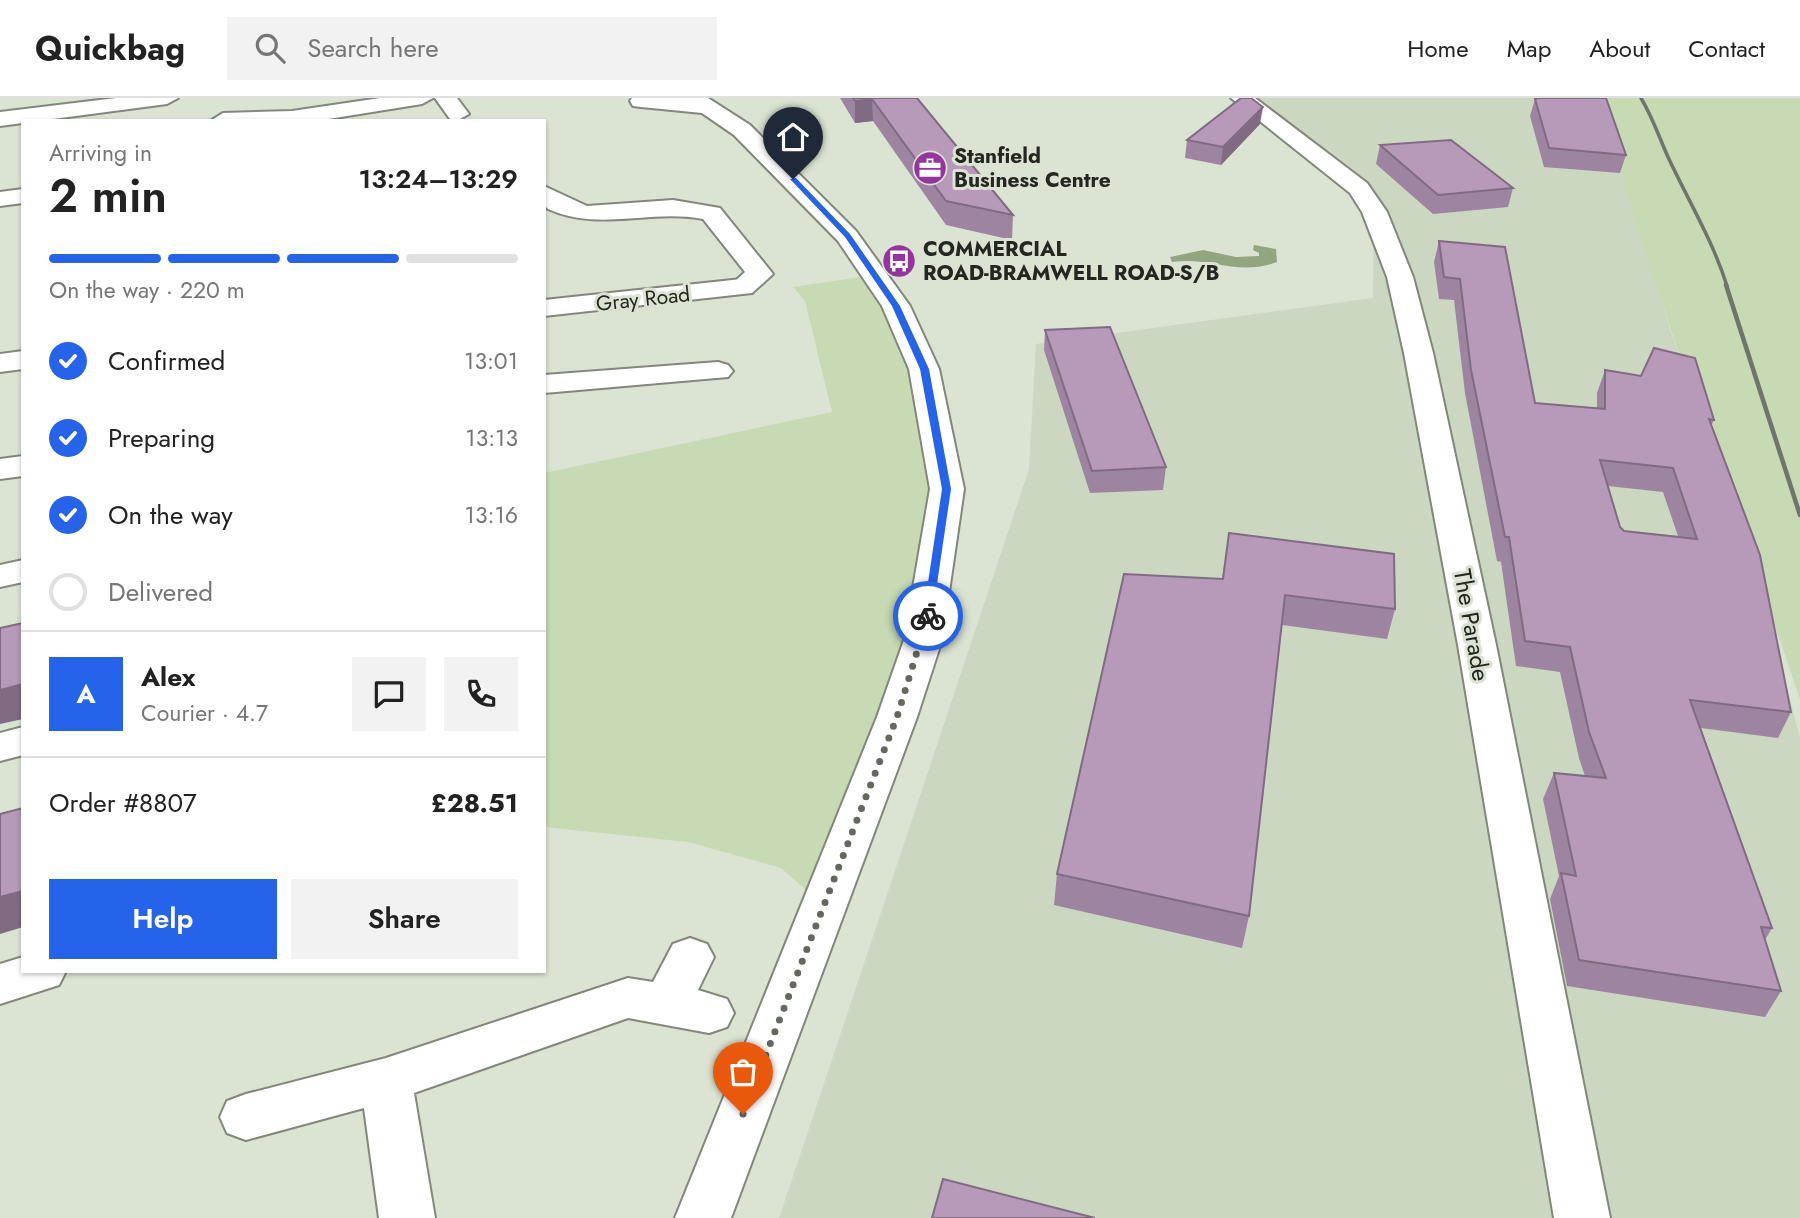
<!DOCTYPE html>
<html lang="en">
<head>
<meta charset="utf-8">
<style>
	:root { --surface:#fff; --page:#f2f2f2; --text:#222; --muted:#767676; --line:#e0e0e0; --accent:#2563eb }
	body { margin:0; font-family:Jost,sans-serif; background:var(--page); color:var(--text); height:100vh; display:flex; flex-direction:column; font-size:26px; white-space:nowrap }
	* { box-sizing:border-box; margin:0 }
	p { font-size:23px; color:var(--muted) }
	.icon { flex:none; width:38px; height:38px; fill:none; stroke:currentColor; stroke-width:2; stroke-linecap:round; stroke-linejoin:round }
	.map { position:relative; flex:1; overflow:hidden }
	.drawer { position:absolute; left:21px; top:21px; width:525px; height:854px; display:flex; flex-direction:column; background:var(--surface); border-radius:0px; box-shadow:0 2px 5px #0004 }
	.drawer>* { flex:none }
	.pin { position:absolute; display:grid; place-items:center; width:60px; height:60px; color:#fff; margin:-72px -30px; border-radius:50% 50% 50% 0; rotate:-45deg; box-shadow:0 0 7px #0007 }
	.pin .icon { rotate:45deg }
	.courier { position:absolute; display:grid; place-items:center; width:70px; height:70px; margin:-35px; border:5px solid #2563eb; border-radius:50%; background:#fff; color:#222; box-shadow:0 2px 9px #0007 }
	.summary em { font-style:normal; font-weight:600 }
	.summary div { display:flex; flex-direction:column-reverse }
	.summary { display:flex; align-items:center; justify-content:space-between; height:119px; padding:0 28px }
	h1 { font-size:46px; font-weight:600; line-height:52px }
	.bar { display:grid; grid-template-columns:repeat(4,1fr); gap:10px 7px; align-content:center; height:84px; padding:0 28px }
	.bar i { height:9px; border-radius:5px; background:var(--line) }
	.bar .active { background:var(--accent) }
	.bar p { grid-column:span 4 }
	.line { display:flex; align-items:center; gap:18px; padding:0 28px; border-top:2px solid var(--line) }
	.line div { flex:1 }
	.round { display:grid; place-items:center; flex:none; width:74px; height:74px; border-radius:0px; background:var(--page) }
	ol { padding:0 28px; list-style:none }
	li { display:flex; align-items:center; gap:21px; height:77px }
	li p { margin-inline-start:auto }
	li .icon { padding:7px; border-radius:50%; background:var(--accent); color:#fff; stroke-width:4 }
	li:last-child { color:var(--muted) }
	li i { width:38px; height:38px; border:4px solid var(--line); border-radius:50% }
	.button { display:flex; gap:14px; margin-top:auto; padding:14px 28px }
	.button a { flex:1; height:80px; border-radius:0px; background:var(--accent); color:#fff; font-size:28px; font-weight:600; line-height:80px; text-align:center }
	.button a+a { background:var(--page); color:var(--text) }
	header { display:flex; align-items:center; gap:42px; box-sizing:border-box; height:98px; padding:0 35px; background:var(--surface); border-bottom:2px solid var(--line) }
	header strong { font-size:33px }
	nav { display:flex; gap:38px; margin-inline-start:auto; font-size:24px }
	.search { width:490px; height:63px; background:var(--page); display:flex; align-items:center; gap:18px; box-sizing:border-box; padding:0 24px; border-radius:0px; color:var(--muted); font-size:26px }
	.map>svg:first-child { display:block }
	.built { fill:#cbd7c0 }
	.green { fill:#c7dab3 }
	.water { fill:#93a57f }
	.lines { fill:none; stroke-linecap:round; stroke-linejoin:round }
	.minor-casing { stroke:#81887a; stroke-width:4 }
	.tertiary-casing { stroke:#81887a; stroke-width:4 }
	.trunk-casing { stroke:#81887a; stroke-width:4 }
	.minor { fill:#fff; fill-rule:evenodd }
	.tertiary { fill:#fff; fill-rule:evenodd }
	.trunk { fill:#fff; fill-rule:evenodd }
	.rail-far1 { stroke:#6f756a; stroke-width:3.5 }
	.rail { stroke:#6f756a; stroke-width:4.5 }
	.wall { fill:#9d84a0; fill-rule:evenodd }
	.shaded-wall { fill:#806b82 }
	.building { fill:#b799ba; stroke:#806b82; stroke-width:2; fill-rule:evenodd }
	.route { fill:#2563eb }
	.done { stroke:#64695f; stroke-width:7; stroke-dasharray:0 12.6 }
	.labels { text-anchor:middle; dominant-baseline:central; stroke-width:6; stroke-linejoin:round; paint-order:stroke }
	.far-poi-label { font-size:21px; font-weight:bold; fill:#242721; stroke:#dbe4d3; text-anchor:start }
	.far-street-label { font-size:21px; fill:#242721; stroke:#dbe4d3 }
	.street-label { font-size:24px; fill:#242721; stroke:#dbe4d3 }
</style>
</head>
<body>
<header>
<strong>Quickbag</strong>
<div class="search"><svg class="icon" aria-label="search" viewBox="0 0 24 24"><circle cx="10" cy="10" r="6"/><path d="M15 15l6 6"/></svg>Search here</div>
<nav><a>Home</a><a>Map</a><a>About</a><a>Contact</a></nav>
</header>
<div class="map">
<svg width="1800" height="1120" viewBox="0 0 1800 1120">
	<rect width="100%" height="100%" fill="#dbe4d3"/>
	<path class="built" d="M1239,0H1601L1670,232L1760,484L1800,640V1120H779L1029,371L1036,246L1373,200L1374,107Z"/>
	<path class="green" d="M1601,0H1800V601C1732,401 1654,204 1601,0Z
		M874,177L924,271L935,482L824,808L781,770L688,744L544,729V375L832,314L805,203L793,189Z"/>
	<path class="water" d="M1254,147L1276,151L1277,164C1237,179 1211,158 1172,164L1170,159L1203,152L1236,159L1259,158V155L1253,152Z"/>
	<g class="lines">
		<g class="minor-casing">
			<path id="minor" d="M116,0H178L167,6L0,28V14Z
				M380,0H433L422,6L316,23L212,22L223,15L292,13Z
				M435,0H457L469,16L458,22L450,21Z
				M1231,0H1255L1367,85L1387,114L1413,179L1433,255L1496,547L1610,1120H1554L1458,547L1404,255L1387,179L1362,114L1350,95Z
				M544,88L587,108L673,102L720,110L773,176L752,195H732L729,189L745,174L703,121C650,111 599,134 548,111L544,107Z
				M23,91V105L0,108V94Z
				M718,264L728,267L733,273L728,279L544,295V277Z
				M23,358V378L0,381V361Z
				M23,462V484L0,489V467Z
				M23,629V657L0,663V635Z
				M690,840L707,846L714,859L698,892L727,901L734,915L727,929L709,935L628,920L414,995L435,1120H379L364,1010L246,1042L227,1035L220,1019L227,1003L246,996L386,960L628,880L653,884L673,846Z
				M23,859V873H66L59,887L0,906V866Z"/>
		</g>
		<g class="tertiary-casing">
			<path id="tertiary" d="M742,181L752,183L755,189L752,195L544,218V202Z
				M23,253V271L0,274V256Z"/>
		</g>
		<g class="trunk-casing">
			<path id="trunk" d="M632,0H708L750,27L856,133L910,208L939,271L964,391L942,542L917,619L731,1120H675L877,619L904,542L930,391L909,271L882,208L838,143L734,37L702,15L641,9L633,8L630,3Z"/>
		</g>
		<use href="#minor" class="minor"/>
		<use href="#tertiary" class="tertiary"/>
		<use href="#trunk" class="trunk"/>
		<path class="rail-far1" d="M1641,0C1653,20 1659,39 1668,59C1688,102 1713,143 1727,188"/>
		<path class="rail" d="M1726,187L1800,417"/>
	</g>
	<path class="wall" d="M840,0H917L1013,117L1012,142L946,127L873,23L855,25Z
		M1535,1L1626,57L1620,75L1544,69L1530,18Z
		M1260,26L1221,67L1185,60L1187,42Z
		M1380,47L1513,90L1508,109L1433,116L1376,66Z
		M1439,143L1535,305L1597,311V295L1605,272L1714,322L1711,328L1791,614L1778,640L1701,630L1772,830L1765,842L1781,893L1765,919L1567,888L1550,801L1559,778L1543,701L1554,675L1585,678L1579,660L1560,574L1516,568L1501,464L1497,463L1465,295L1454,202L1439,201L1434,164ZM1608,388L1663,394L1678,438L1624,433L1620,429Z
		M1045,232L1166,369L1163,392L1090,395L1044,252Z
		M1229,435L1395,511L1387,541L1282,527L1249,818L1242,850L1054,807L1057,776L1222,481Z"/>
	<path class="shaded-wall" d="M872,1L873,23L855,25V3Z
		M1263,9L1260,26L1221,67L1223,49Z
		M23,586V621L0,626V592Z
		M23,793V829L0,836V799Z"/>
	<path class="building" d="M853,0H917L1013,117L946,103L872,1L855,3Z
		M1241,0H1251L1263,9L1223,49L1187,42Z
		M1539,0H1606L1626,57L1549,50L1535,1Z
		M1451,42L1513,90L1438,97L1380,47Z
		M1439,143L1505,149L1535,305L1605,311V272L1641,278L1654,250L1695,260L1714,322L1709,321L1760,457L1791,614L1690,602L1772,830L1761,829L1781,893L1579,862L1561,775L1576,778L1554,675L1606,680L1589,634L1570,549L1525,543L1509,439H1505L1471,272L1460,181L1444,179ZM1600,362L1673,370L1697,441L1624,433L1620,429Z
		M1110,229L1166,369L1092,373L1045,232Z
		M1229,435L1394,456L1395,511L1285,497L1249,818L1057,776L1124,476L1223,481Z
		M23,525V586L0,592V530Z
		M23,710V793L0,799V716Z
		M943,1081L1095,1120H932Z"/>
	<path class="route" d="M796,80L850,136L900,208L929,271L951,391L932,520L923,518L942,391L920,271L892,208L845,139L790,81Z"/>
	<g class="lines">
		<path class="done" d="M743,1016L897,619L928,518"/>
	</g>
	<defs>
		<g id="office-disc" transform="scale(1.75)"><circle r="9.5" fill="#94359e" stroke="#dbe4d3"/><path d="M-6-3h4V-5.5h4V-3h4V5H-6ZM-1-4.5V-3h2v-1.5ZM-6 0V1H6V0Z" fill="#fff"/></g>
		<g id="bus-disc" transform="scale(1.75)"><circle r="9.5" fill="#94359e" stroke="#dbe4d3"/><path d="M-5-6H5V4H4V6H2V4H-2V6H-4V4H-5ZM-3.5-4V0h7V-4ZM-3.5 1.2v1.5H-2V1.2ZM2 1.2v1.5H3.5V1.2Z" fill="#fff"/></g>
	</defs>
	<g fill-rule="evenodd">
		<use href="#office-disc" x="930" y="70"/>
		<use href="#bus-disc" x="899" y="163"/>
	</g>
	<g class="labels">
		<g class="far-poi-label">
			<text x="954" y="58">Stanfield<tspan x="954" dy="24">Business Centre</tspan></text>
			<text x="923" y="151">COMMERCIAL<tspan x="923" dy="24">ROAD-BRAMWELL ROAD-S/B</tspan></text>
		</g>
		<g class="far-street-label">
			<text transform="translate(643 201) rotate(-6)">Gray Road</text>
		</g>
		<g class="street-label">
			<text transform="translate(1472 527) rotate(80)">The Parade</text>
		</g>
	</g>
</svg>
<div class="pin" style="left:743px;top:1016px;background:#ea580c"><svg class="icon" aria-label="bag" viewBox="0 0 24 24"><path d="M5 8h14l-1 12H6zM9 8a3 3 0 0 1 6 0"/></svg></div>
<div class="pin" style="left:793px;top:81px;background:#1f2937"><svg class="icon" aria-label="home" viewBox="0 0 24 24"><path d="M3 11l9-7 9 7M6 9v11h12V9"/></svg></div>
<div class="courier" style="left:928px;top:518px"><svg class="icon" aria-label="bike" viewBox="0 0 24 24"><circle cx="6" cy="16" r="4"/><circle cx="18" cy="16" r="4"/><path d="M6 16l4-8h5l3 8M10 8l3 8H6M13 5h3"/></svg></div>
<section class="drawer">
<div class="summary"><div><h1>2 min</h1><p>Arriving in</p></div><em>13:24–13:29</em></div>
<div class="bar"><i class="active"></i><i class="active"></i><i class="active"></i><i></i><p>On the way · 220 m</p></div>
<ol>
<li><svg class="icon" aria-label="check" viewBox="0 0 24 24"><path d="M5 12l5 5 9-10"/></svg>Confirmed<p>13:01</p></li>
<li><svg class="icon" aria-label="check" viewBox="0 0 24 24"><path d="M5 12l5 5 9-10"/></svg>Preparing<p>13:13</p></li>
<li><svg class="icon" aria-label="check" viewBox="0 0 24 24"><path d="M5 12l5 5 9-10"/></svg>On the way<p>13:16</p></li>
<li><i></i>Delivered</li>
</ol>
<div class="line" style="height:126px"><b class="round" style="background:var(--accent);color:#fff">A</b><div><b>Alex</b><p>Courier · 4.7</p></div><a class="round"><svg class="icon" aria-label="chat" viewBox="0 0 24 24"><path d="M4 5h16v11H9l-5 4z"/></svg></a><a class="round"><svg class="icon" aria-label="phone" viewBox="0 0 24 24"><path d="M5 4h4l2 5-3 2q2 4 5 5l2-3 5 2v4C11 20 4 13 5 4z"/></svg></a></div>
<div class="line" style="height:91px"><div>Order #8807</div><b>£28.51</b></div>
<div class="button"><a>Help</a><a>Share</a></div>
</section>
</div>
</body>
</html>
